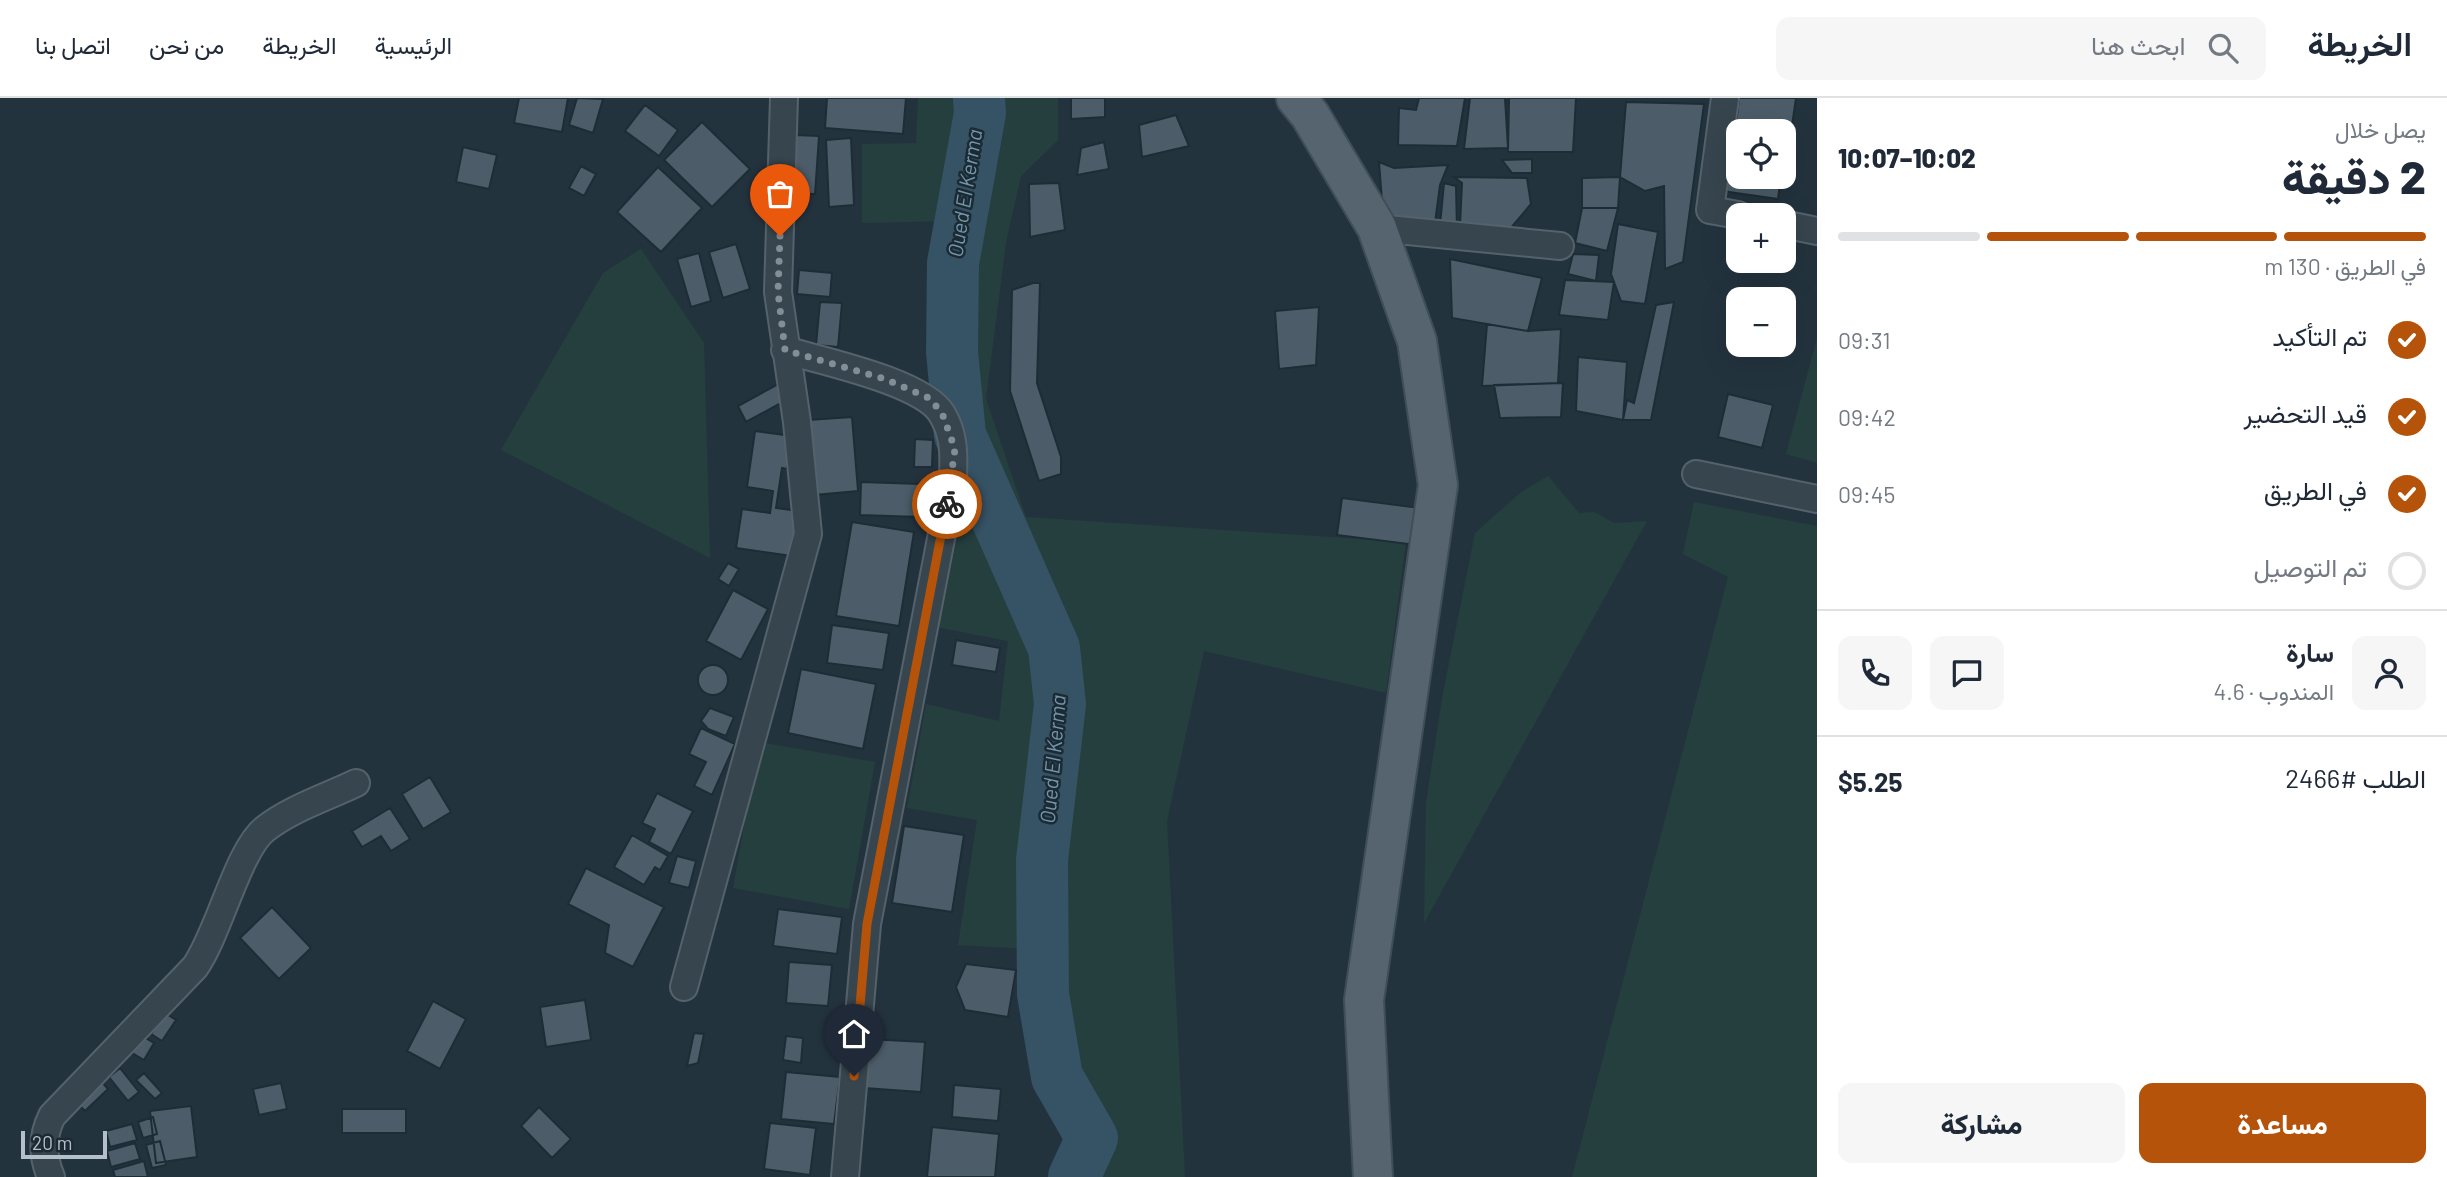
<!DOCTYPE html>
<html lang="ar">
<head>
<meta charset="utf-8">
<style>
	:root { --surface:#fff; --page:#f6f6f7; --text:#1f2937; --muted:#747a83; --line:#e0e1e3; --accent:#b45309 }
	body { margin:0; font-family:Barlow,Vazirmatn,sans-serif; background:var(--page); color:var(--text); direction:rtl; height:100vh; display:flex; flex-direction:column; font-size:26px; white-space:nowrap }
	* { box-sizing:border-box; margin:0 }
	p { font-size:23px; color:var(--muted) }
	.icon { flex:none; width:38px; height:38px; fill:none; stroke:currentColor; stroke-width:2; stroke-linecap:round; stroke-linejoin:round }
	.map { position:relative; flex:1; overflow:hidden; direction:ltr }
	.sheet { display:flex; flex-direction:column; background:var(--surface); width:630px }
	.sheet>* { flex:none }
	.tools { position:absolute; left:1726px; top:21px; display:grid; gap:14px }
	.tools a { display:grid; place-items:center; width:70px; height:70px; border-radius:14px; background:var(--surface); box-shadow:0 7px 28px #0002; font-size:35px }
	.scale { position:absolute; left:21px; bottom:18px; width:86px; box-sizing:border-box; padding-left:7px; border:4px solid #b3bfc9; border-top:0; font-size:19px; line-height:24px; white-space:nowrap; color:#b3bfc9; -webkit-text-stroke:5px #1c2a33; paint-order:stroke }
	.pin { position:absolute; display:grid; place-items:center; width:60px; height:60px; color:#fff; margin:-72px -30px; border-radius:50% 50% 50% 0; rotate:-45deg; box-shadow:0 0 7px #0007 }
	.pin .icon { rotate:45deg }
	.courier { position:absolute; display:grid; place-items:center; width:70px; height:70px; margin:-35px; border:5px solid #b45309; border-radius:50%; background:#fff; color:#222; box-shadow:0 2px 9px #0007 }
	.headline em { font-style:normal; font-weight:800 }
	.headline div { display:flex; flex-direction:column-reverse }
	.headline { display:flex; align-items:center; justify-content:space-between; height:119px; padding:0 21px }
	h1 { font-size:46px; font-weight:800; line-height:52px }
	.bar { display:grid; grid-template-columns:repeat(4,1fr); gap:10px 7px; align-content:center; height:84px; padding:0 21px }
	.bar i { height:9px; border-radius:5px; background:var(--line) }
	.bar .current { background:var(--accent) }
	.bar p { grid-column:span 4 }
	.line { display:flex; align-items:center; gap:18px; padding:0 21px; border-top:2px solid var(--line) }
	.line div { flex:1 }
	.round { display:grid; place-items:center; flex:none; width:74px; height:74px; border-radius:14px; background:var(--page) }
	ol { padding:0 21px; list-style:none }
	li { display:flex; align-items:center; gap:21px; height:77px }
	li p { margin-inline-start:auto }
	li .icon { padding:7px; border-radius:50%; background:var(--accent); color:#fff; stroke-width:4 }
	li:last-child { color:var(--muted) }
	li i { width:38px; height:38px; border:4px solid var(--line); border-radius:50% }
	.cta { display:flex; gap:14px; margin-top:auto; padding:14px 21px }
	.cta a { flex:1; height:80px; border-radius:14px; background:var(--accent); color:#fff; font-size:28px; font-weight:800; line-height:80px; text-align:center }
	.cta a+a { background:var(--page); color:var(--text) }
	header { display:flex; align-items:center; gap:42px; box-sizing:border-box; height:98px; padding:0 35px; background:var(--surface); border-bottom:2px solid var(--line) }
	header strong { font-size:33px }
	nav { display:flex; gap:38px; margin-inline-start:auto; font-size:24px }
	.search { width:490px; height:63px; background:var(--page); display:flex; align-items:center; gap:18px; box-sizing:border-box; padding:0 24px; border-radius:14px; color:var(--muted); font-size:26px }
	main { display:flex; flex:1; min-height:0 }
	.map>svg:first-child { display:block }
	.green { fill:#253f3e }
	.lines { fill:none; stroke-linecap:round; stroke-linejoin:round }
	.river { stroke:#365265; stroke-width:52 }
	.building { fill:#4c5d69; stroke:#1e2c35; stroke-width:2 }
	.minor-casing { stroke:#55626c; stroke-width:30 }
	.primary-casing { stroke:#404e57; stroke-width:42 }
	.minor { stroke:#37454e; stroke-width:26 }
	.primary { stroke:#55646e; stroke-width:38 }
	.done { stroke:#818e98; stroke-width:7; stroke-dasharray:0 12.6 }
	.route { stroke:#b45309; stroke-width:9 }
	.labels { text-anchor:middle; dominant-baseline:central; stroke-width:5; stroke-linejoin:round; paint-order:stroke }
	.water-label { font-size:21px; font-style:italic; fill:#7296ad; stroke:#1c2a33 }
</style>
</head>
<body>
<header>
<strong>الخريطة</strong>
<div class="search"><svg class="icon" aria-label="search" viewBox="0 0 24 24"><circle cx="10" cy="10" r="6"/><path d="M15 15l6 6"/></svg>ابحث هنا</div>
<nav><a>الرئيسية</a><a>الخريطة</a><a>من نحن</a><a>اتصل بنا</a></nav>
</header>
<main>
<section class="sheet">
<div class="headline"><div><h1>2 دقيقة</h1><p>يصل خلال</p></div><em>10:02–10:07</em></div>
<div class="bar"><i class="current"></i><i class="current"></i><i class="current"></i><i></i><p>في الطريق · 130 m</p></div>
<ol>
<li><svg class="icon" aria-label="check" viewBox="0 0 24 24"><path d="M5 12l5 5 9-10"/></svg>تم التأكيد<p>09:31</p></li>
<li><svg class="icon" aria-label="check" viewBox="0 0 24 24"><path d="M5 12l5 5 9-10"/></svg>قيد التحضير<p>09:42</p></li>
<li><svg class="icon" aria-label="check" viewBox="0 0 24 24"><path d="M5 12l5 5 9-10"/></svg>في الطريق<p>09:45</p></li>
<li><i></i>تم التوصيل</li>
</ol>
<div class="line" style="height:126px"><a class="round"><svg class="icon" aria-label="person" viewBox="0 0 24 24"><circle cx="12" cy="8" r="4"/><path d="M4 21q1-7 8-7t8 7"/></svg></a><div><b>سارة</b><p>المندوب · 4.6</p></div><a class="round"><svg class="icon" aria-label="chat" viewBox="0 0 24 24"><path d="M4 5h16v11H9l-5 4z"/></svg></a><a class="round"><svg class="icon" aria-label="phone" viewBox="0 0 24 24"><path d="M5 4h4l2 5-3 2q2 4 5 5l2-3 5 2v4C11 20 4 13 5 4z"/></svg></a></div>
<div class="line" style="height:91px"><div>الطلب #2466</div><b>$5.25</b></div>
<div class="cta"><a>مساعدة</a><a>مشاركة</a></div>
</section>
<div class="map">
<svg width="1817" height="1079" viewBox="0 0 1817 1079">
	<rect width="100%" height="100%" fill="#23333e"/>
	<path class="green" d="M918,0H966L967,23L952,123L862,125V46L916,45Z
		M992,0H1058V42L1021,78L1006,144L986,301L1026,419L1406,444L1386,595L1204,553L1167,723L1185,1079H1074L1092,1040L1057,979L1043,896L1042,762L1060,606L1054,550L960,337L968,157Z
		M641,151L704,245L710,460L501,352L603,175Z
		M1817,240V365L1786,356Z
		M962,367L1042,548L1050,604L1033,763L1030,851L958,847L977,722L907,710L926,606L999,623L1008,543L936,529Z
		M1548,378L1579,415L1594,414L1614,425L1647,423L1424,825L1426,704L1443,595L1475,435L1520,395Z
		M1694,404L1817,428V1079H1572L1728,479L1683,456Z
		M759,644L875,664L849,811L733,790Z"/>
	<g class="lines">
		<path class="river" d="M979,0L980,15L953,165L952,254L960,337L1054,550L1060,606L1042,762L1043,896L1057,979L1092,1040L1074,1079"/>
	</g>
	<path class="building" d="M519,0H568L562,34L514,25Z
		M577,0L603,1L593,35L569,27Z
		M827,0H906L903,36L825,30Z
		M1071,0H1105V19L1071,21Z
		M1419,0H1465L1457,48L1398,47L1399,10L1416,12Z
		M1470,0H1505L1508,50L1464,51Z
		M1509,0H1576L1573,54H1508Z
		M1739,0H1796L1791,35L1736,27Z
		M1626,4L1704,6L1683,164L1665,171L1664,88L1645,93L1620,79Z
		M645,7L678,32L659,58L625,33Z
		M1176,17L1189,48L1142,59L1139,27Z
		M702,24L750,71L712,109L664,62Z
		M795,37L819,38L815,96L791,95Z
		M851,40L854,107L829,109L826,42Z
		M1104,44L1109,71L1077,77L1081,50Z
		M1728,47L1738,48V79H1781L1778,101L1722,93Z
		M463,49L497,57L489,91L456,84Z
		M1532,61V75H1512L1502,62Z
		M1379,64L1394,70L1448,67L1440,87L1435,125H1404L1383,116Z
		M581,68L596,76L584,98L569,90Z
		M658,69L702,110L661,154L617,114Z
		M1454,79L1527,80L1531,106L1504,138L1460,127L1462,85Z
		M1620,79L1618,110H1582V80Z
		M1059,85L1065,132L1030,139L1029,86Z
		M1444,85L1456,88L1457,131L1440,127Z
		M1582,110H1618L1607,153L1575,145Z
		M1618,126L1658,134L1645,206L1621,203L1611,176Z
		M736,146L750,191L723,200L709,154Z
		M699,155L711,203L691,209L677,161Z
		M1573,156L1599,157L1596,183L1568,176Z
		M1450,161L1542,180L1528,233L1452,220Z
		M799,172L832,175L830,199L797,196Z
		M1565,182L1614,184L1608,222L1559,217Z
		M1033,185H1040L1037,285L1061,359V376L1039,383L1010,293L1012,192Z
		M820,204L842,205L838,249L816,247Z
		M1674,204L1651,322H1623L1627,302L1634,305L1656,207Z
		M1319,209L1316,267L1279,271L1275,213Z
		M1487,226L1528,233L1561,231L1558,285L1482,288Z
		M1578,259L1627,264L1623,322L1576,313Z
		M782,284L790,300L746,324L738,308Z
		M1563,285L1561,319L1500,320L1494,287Z
		M1728,296L1773,307L1762,350L1718,339Z
		M852,319L858,393L814,397L808,322Z
		M755,333L792,338L787,371L782,370L776,410L798,413L792,458L736,450L742,411L770,415L773,393L747,389Z
		M915,341L933,342L932,369H914Z
		M861,384L921,386L920,419L860,417Z
		M1342,400L1428,411L1424,448L1337,437Z
		M852,424L914,434L899,528L836,518Z
		M728,465L739,471L729,488L718,481Z
		M733,492L768,511L741,562L706,543Z
		M832,527L889,535L883,572L827,565Z
		M956,542L1000,550L996,574L952,567Z
		M698 582a15 15 0 1 1 30 0a15 15 0 1 1-30 0Z
		M801,571L876,586L863,651L788,635Z
		M710,610L734,619L726,638L708,631L701,623Z
		M701,630L735,646L712,697L694,688L706,664L689,656Z
		M430,679L451,714L423,731L402,696Z
		M657,695L693,713L671,756L649,744L655,731L642,725Z
		M390,710L410,741L391,753L381,738L362,749L352,733Z
		M904,728L964,737L952,814L892,805Z
		M632,737L668,758L660,772L655,769L644,787L614,769Z
		M677,758L696,763L689,790L669,785Z
		M586,770L664,809L633,869L605,855L609,827L568,806Z
		M272,809L311,850L279,881L240,840Z
		M778,811L842,819L837,856L773,848Z
		M789,864L832,867L828,908L786,905Z
		M966,866L1016,872L1008,919L965,912L956,889Z
		M585,902L591,942L546,949L540,909Z
		M433,903L466,921L440,971L407,953Z
		M165,915L176,922L162,943L151,936Z
		M137,935L154,945L144,962L127,952Z
		M694,935L704,936L698,965L687,968Z
		M786,938L803,940L801,965L783,962Z
		M867,941L925,944L921,994L864,990Z
		M120,970L139,994L128,1003L109,979Z
		M786,974L840,979L834,1026L781,1021Z
		M144,975L162,995L155,1001L136,982Z
		M101,983L108,991L85,1013L78,1006Z
		M281,985L287,1011L259,1017L253,991Z
		M954,987L1001,991L998,1023L952,1019Z
		M191,1008L197,1059L156,1065L150,1013Z
		M539,1009L571,1041L552,1060L521,1028Z
		M342,1011H406V1035H342Z
		M153,1019L157,1036L143,1040L138,1024Z
		M770,1025L816,1030L810,1077L764,1071Z
		M132,1026L137,1042L110,1049L106,1033Z
		M932,1029L999,1036L995,1079H927Z
		M160,1043L166,1067L152,1070L146,1047Z
		M135,1045L140,1061L111,1069L107,1053Z
		M144,1063L148,1079H115L113,1072Z"/>
	<g class="lines">
		<g class="minor-casing">
			<path id="minor" d="M1725,0L1710,112L1738,117
				M1783,126L1817,133
				M1377,130L1560,148
				M785,252C822,263 923,284 942,316C954,336 954,355 953,378L867,826L845,1079
				M1696,376L1817,401
				M684,889L808,436L797,324L778,194L784,0
				M51,1079C42,1058 42,1038 52,1018L195,869C219,835 238,752 265,731C290,711 327,699 356,685"/>
		</g>
		<g class="primary-casing">
			<path id="primary" d="M1296,0L1310,17L1377,130L1417,243L1438,387L1364,902L1373,1079"/>
		</g>
		<use href="#minor" class="minor"/>
		<use href="#primary" class="primary"/>
	</g>
	<g class="lines">
		<path class="done" d="M780,138L778,194L785,252L885,281L929,300L942,315L955,351L947,406"/>
		<path class="route" d="M854,978L867,826L947,406"/>
	</g>
	<g class="labels">
		<g class="water-label">
			<text transform="translate(964 95) rotate(-81)">Oued El Kerma</text>
			<text transform="translate(1052 661) rotate(-85)">Oued El Kerma</text>
		</g>
	</g>
</svg>
<div class="tools">
<a><svg class="icon" aria-label="locate" viewBox="0 0 24 24"><circle cx="12" cy="12" r="6"/><path d="M12 2v4M12 18v4M2 12h4M18 12h4"/></svg></a>
<a>+</a>
<a>−</a>
</div>
<div class="scale">20 m</div>
<div class="pin" style="left:780px;top:138px;background:#ea580c"><svg class="icon" aria-label="bag" viewBox="0 0 24 24"><path d="M5 8h14l-1 12H6zM9 8a3 3 0 0 1 6 0"/></svg></div>
<div class="pin" style="left:854px;top:978px;background:#1f2937"><svg class="icon" aria-label="home" viewBox="0 0 24 24"><path d="M3 11l9-7 9 7M6 9v11h12V9"/></svg></div>
<div class="courier" style="left:947px;top:406px"><svg class="icon" aria-label="bike" viewBox="0 0 24 24"><circle cx="6" cy="16" r="4"/><circle cx="18" cy="16" r="4"/><path d="M6 16l4-8h5l3 8M10 8l3 8H6M13 5h3"/></svg></div>
</div>
</main>
</body>
</html>
